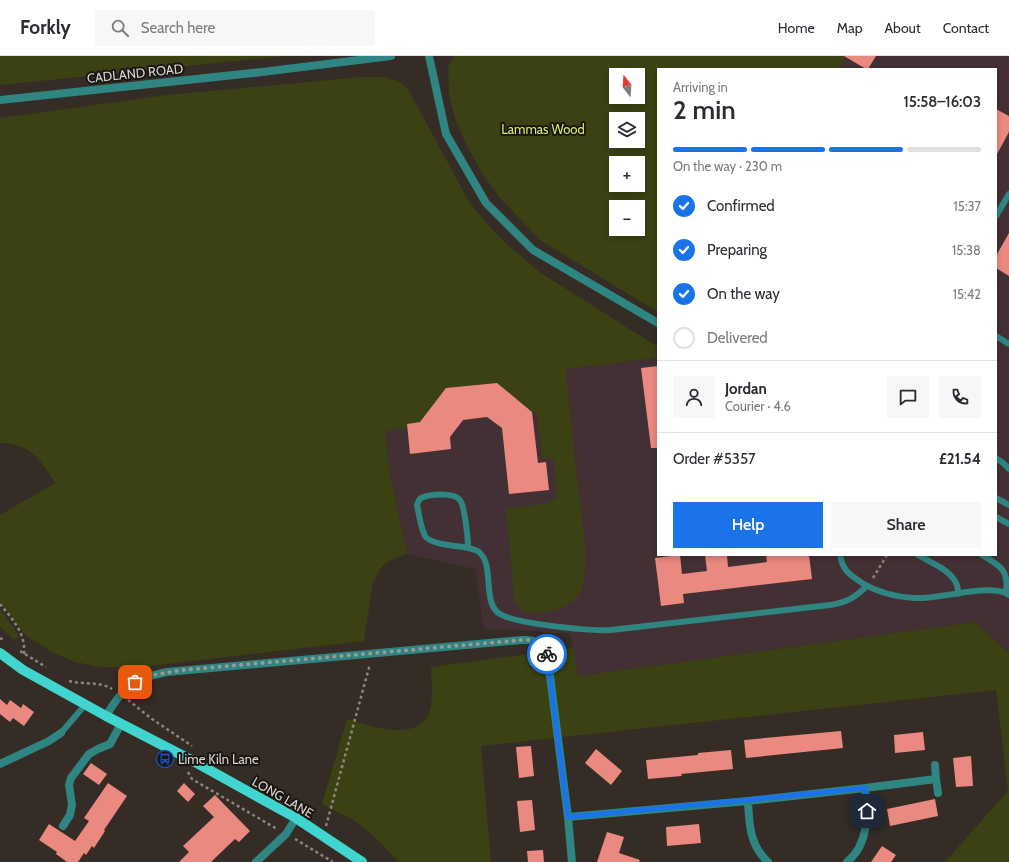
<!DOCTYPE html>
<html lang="en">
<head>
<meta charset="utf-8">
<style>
	:root { --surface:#fff; --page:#f7f7f7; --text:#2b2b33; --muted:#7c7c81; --line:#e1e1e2; --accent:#1a73e8 }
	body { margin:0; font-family:Cabin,sans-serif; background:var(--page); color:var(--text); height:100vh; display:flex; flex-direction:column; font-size:15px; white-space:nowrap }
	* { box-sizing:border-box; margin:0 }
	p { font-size:13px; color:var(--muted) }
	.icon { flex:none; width:22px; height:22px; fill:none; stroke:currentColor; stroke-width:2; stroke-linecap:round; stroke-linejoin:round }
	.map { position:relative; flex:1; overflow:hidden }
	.details { position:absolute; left:657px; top:12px; width:340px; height:488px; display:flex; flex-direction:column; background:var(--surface); border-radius:0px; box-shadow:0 2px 6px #0003 }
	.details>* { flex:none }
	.needle { width:26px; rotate:343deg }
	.fabs { position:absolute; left:609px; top:12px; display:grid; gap:8px }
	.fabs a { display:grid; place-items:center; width:36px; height:36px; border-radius:0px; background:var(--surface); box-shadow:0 2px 6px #0003; font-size:20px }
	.pin { position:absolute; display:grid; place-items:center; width:34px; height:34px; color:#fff; margin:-17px; border-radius:8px; box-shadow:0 2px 6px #0006 }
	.courier { position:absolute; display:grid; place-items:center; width:40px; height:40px; margin:-20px; border:3px solid #1a73e8; border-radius:50%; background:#fff; color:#222; box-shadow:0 1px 5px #0007 }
	.headline em { font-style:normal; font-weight:600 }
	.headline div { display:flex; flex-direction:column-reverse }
	.headline { display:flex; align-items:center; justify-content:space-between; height:68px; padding:0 16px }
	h1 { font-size:26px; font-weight:600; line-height:30px }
	.bar { display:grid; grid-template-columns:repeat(4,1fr); gap:6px 4px; align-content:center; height:48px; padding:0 16px }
	.bar i { height:5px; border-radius:3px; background:var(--line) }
	.bar .on { background:var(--accent) }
	.bar p { grid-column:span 4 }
	.line { display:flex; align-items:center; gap:10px; padding:0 16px; border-top:1px solid var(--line) }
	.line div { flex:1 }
	.round { display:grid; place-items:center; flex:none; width:42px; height:42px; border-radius:0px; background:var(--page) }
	ol { padding:0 16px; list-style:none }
	li { display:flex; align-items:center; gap:12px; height:44px }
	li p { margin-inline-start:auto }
	li .icon { padding:4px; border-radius:50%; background:var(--accent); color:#fff; stroke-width:4 }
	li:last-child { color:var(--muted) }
	li i { width:22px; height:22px; border:2px solid var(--line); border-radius:50% }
	.cta { display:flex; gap:8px; margin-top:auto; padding:8px 16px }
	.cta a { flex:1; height:46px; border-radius:0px; background:var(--accent); color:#fff; font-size:16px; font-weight:600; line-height:46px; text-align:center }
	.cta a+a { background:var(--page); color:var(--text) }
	header { display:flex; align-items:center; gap:24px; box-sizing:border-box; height:56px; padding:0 20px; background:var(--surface); border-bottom:1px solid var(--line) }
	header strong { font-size:19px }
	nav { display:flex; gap:22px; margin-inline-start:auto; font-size:14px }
	.search { width:280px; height:36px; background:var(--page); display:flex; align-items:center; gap:10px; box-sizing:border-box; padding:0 14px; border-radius:0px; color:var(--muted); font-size:15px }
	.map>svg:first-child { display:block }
	.industrial { fill:#433035 }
	.green { fill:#3b4112; fill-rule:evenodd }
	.building { fill:#e9897f }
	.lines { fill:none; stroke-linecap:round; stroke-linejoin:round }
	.path { stroke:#8c847f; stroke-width:2.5; stroke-dasharray:3 3; stroke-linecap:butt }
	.service { stroke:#2f8581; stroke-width:6 }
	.minor { stroke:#2f8581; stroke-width:8 }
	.primary { stroke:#41d5d0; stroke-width:10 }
	.done { stroke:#a09994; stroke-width:4; stroke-dasharray:0 7.2 }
	.route { stroke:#1a73e8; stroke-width:5 }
	.labels { text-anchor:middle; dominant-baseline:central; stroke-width:4; stroke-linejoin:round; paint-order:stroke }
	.street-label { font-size:13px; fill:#d9d3cf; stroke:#1a1613 }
	.park-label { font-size:13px; fill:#d8e96e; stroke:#1a1613 }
	.poi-label { font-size:13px; fill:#d9d3cf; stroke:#1a1613; text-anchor:start }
</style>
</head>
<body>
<header>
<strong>Forkly</strong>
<div class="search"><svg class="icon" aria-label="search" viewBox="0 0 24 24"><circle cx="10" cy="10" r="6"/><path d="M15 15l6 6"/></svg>Search here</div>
<nav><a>Home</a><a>Map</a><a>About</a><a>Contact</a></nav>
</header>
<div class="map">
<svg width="1009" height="806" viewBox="0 0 1009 806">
	<rect width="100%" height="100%" fill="#352c26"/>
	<path class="industrial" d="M846,0H1009V597L975,566L578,620L570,578L521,574L484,573L475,513L407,498L389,412L380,335L658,302V499H996V13H838Z"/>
	<path class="green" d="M0,0H285L0,29Z
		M454,0H846L838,13H658V256L540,184L499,141L482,117L465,86L455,62L449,39L448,11ZM616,19H638V41H616ZM616,63H638V85H616ZM616,107H638V129H616ZM616,151H638V173H616Z
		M362,21H385L398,25L408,33L468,144L483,163L504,186L541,217L658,291L657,302L566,313L567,329C571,368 575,406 580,444C583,469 590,508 582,532C577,547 555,557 540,557C525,557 520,555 514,542L506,453L548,447L557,441L554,402L542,403L537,356H532L497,327L446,332L420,371L385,375L389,412L407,498L388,505L380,513L373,526L364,585L133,612L100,611L75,606L56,598L26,580L0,546V459L55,427C40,403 31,388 0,387V62L167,39Z
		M0,553L17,577L18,581L14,584L0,571Z
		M975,566L1009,597V806H945L1008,735L996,634L481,690L491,806H399L376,782L352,763L322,748L347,663C370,670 416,687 429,657C434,645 431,623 431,611L573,592L578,620Z"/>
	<path class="building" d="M844,0H876L868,13H866Z
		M996,53L1009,60V76L996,100Z
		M1009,177V220L996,212V200Z
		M658,310V392H651L641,312Z
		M497,327L532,356L538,407L546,406L549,434L509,438L502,372L487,361L463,364L450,381L451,393L410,398L407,368L420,366L446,332Z
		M680,499L682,518L707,515L705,499H727L728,511L767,506L766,499H809L812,523L683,538L684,547L661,550L655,502Z
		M0,643L7,649L10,644L21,652L23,648L34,656L24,670L13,662L10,666L0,658Z
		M841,675L843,692L746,702L744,684Z
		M923,676L925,694L895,697L894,679Z
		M531,690L534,720L519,722L516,691Z
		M596,693L622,715L611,729L585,707Z
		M731,694L733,713L681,718L682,720L648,723L646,704L698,699V697Z
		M971,700L973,730L956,731L953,702Z
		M91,707L107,718L99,729L83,718Z
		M108,727L127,740L104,774L105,775L94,792L92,790L86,799L84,797L78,806H67L56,798L57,796L39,784L49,768L75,785L89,765L84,762Z
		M184,727L195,738L188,746L177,735Z
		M215,739L250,775L239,786L235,783L211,806H179L189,796L183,790L214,761L203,750Z
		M935,743L938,760L890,770L887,753Z
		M532,744L535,774L520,776L517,745Z
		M699,768L701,787L667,790L666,771Z
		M607,776L624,781L619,797L640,804L639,806H597Z
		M882,790L896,799L891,806H871Z
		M543,794L544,806H528L527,795Z"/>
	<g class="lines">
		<path class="path" d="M873,522L887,499
			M0,548C12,563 26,577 24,598
			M0,582L5,585
			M20,595L46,611
			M69,625C84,629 99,625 112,633
			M128,644L152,663L192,690
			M188,716L192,723L277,773
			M326,770L370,608
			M295,783L333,806"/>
		<path class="service" d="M996,160L1009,138
			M996,280L1009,288
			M996,402L1003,407L1009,413
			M996,442L1009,449
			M996,461L1009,468
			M468,492C468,483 465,451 460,444C454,436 429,438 421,442C418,444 418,446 417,449C419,458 421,473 425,480C430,488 455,490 464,491C469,492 475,493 479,496C494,508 483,542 497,556C510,568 591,575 611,574L830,549C848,546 854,542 867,530
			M840,499C843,515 849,518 862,527C877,536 897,541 915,542C939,544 991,526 1009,539
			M918,499C930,506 948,513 955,525C958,529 958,534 958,538
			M982,499C1001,510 1009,514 1006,537
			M61,677L85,649"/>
		<path class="minor" d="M429,0L446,78L486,147L533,194L658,267
			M0,44L262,16L391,0
			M106,660C124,630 132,623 167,616L522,584C545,583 546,592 549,612L568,761L572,806
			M0,708L49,685L61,677
			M936,723L938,737
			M865,732L936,723L935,709
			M748,745C749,768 750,790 768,806
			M568,761L748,745L865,732C867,758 870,787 847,806
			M63,770L70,759L72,749L69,729L71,722L89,698L98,693L110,688L121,668
			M256,806L286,778L296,762"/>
		<path class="primary" d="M0,597L23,614L106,660L193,705L296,762L362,806"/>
	</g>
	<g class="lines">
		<path class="done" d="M135,626L154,619L183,614L522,584C535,584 542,584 547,598"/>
		<path class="route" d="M547,598L568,761L748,744L865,732L867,755"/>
	</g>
	<defs>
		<g id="bus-ring" transform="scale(0.9)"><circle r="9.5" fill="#1a1613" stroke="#1a4fb4" stroke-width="1.5"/><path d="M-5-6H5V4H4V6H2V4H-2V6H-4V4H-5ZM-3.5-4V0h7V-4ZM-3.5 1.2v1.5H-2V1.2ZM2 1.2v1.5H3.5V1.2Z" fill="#1a4fb4"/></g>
	</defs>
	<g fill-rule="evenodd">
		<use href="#bus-ring" x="165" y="703"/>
	</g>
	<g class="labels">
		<g class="street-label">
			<text transform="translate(135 17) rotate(-6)">CADLAND ROAD</text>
			<text transform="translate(283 741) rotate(30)">LONG LANE</text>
		</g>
		<g class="park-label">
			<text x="543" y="73">Lammas Wood</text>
		</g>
		<g class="poi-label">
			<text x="178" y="703">Lime Kiln Lane</text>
		</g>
	</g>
</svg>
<div class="fabs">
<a><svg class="needle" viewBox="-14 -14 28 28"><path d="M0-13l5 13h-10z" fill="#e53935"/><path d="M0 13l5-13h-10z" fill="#7c7c81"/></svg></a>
<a><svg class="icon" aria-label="layers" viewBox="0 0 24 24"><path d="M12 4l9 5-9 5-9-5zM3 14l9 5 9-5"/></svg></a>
<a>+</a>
<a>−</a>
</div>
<div class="pin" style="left:135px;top:626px;background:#ea580c"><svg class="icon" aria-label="bag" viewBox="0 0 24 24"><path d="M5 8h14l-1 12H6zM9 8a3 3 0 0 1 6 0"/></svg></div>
<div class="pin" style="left:867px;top:755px;background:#1f2937"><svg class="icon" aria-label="home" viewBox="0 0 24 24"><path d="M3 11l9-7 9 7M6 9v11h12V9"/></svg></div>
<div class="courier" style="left:547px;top:598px"><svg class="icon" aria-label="bike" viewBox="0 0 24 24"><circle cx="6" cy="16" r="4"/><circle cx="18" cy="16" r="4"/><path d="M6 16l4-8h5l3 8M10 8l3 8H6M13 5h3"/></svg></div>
<section class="details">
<div class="headline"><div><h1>2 min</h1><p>Arriving in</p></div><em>15:58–16:03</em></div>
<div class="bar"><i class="on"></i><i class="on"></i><i class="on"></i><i></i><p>On the way · 230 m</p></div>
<ol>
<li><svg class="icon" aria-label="check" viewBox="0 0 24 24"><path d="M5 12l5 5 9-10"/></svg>Confirmed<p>15:37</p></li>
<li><svg class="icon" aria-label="check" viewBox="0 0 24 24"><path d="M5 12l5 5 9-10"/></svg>Preparing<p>15:38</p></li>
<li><svg class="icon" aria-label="check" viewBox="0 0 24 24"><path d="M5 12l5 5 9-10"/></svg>On the way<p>15:42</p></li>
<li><i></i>Delivered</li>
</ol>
<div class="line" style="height:72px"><a class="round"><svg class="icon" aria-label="person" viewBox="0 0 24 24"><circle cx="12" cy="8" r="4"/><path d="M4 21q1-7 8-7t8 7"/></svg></a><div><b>Jordan</b><p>Courier · 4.6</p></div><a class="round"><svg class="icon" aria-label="chat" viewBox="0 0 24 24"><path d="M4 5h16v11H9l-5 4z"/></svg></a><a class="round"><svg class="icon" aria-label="phone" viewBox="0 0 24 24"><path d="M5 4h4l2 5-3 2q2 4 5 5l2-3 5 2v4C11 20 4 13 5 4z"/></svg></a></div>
<div class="line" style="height:52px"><div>Order #5357</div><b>£21.54</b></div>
<div class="cta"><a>Help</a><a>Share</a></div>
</section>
</div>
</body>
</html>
